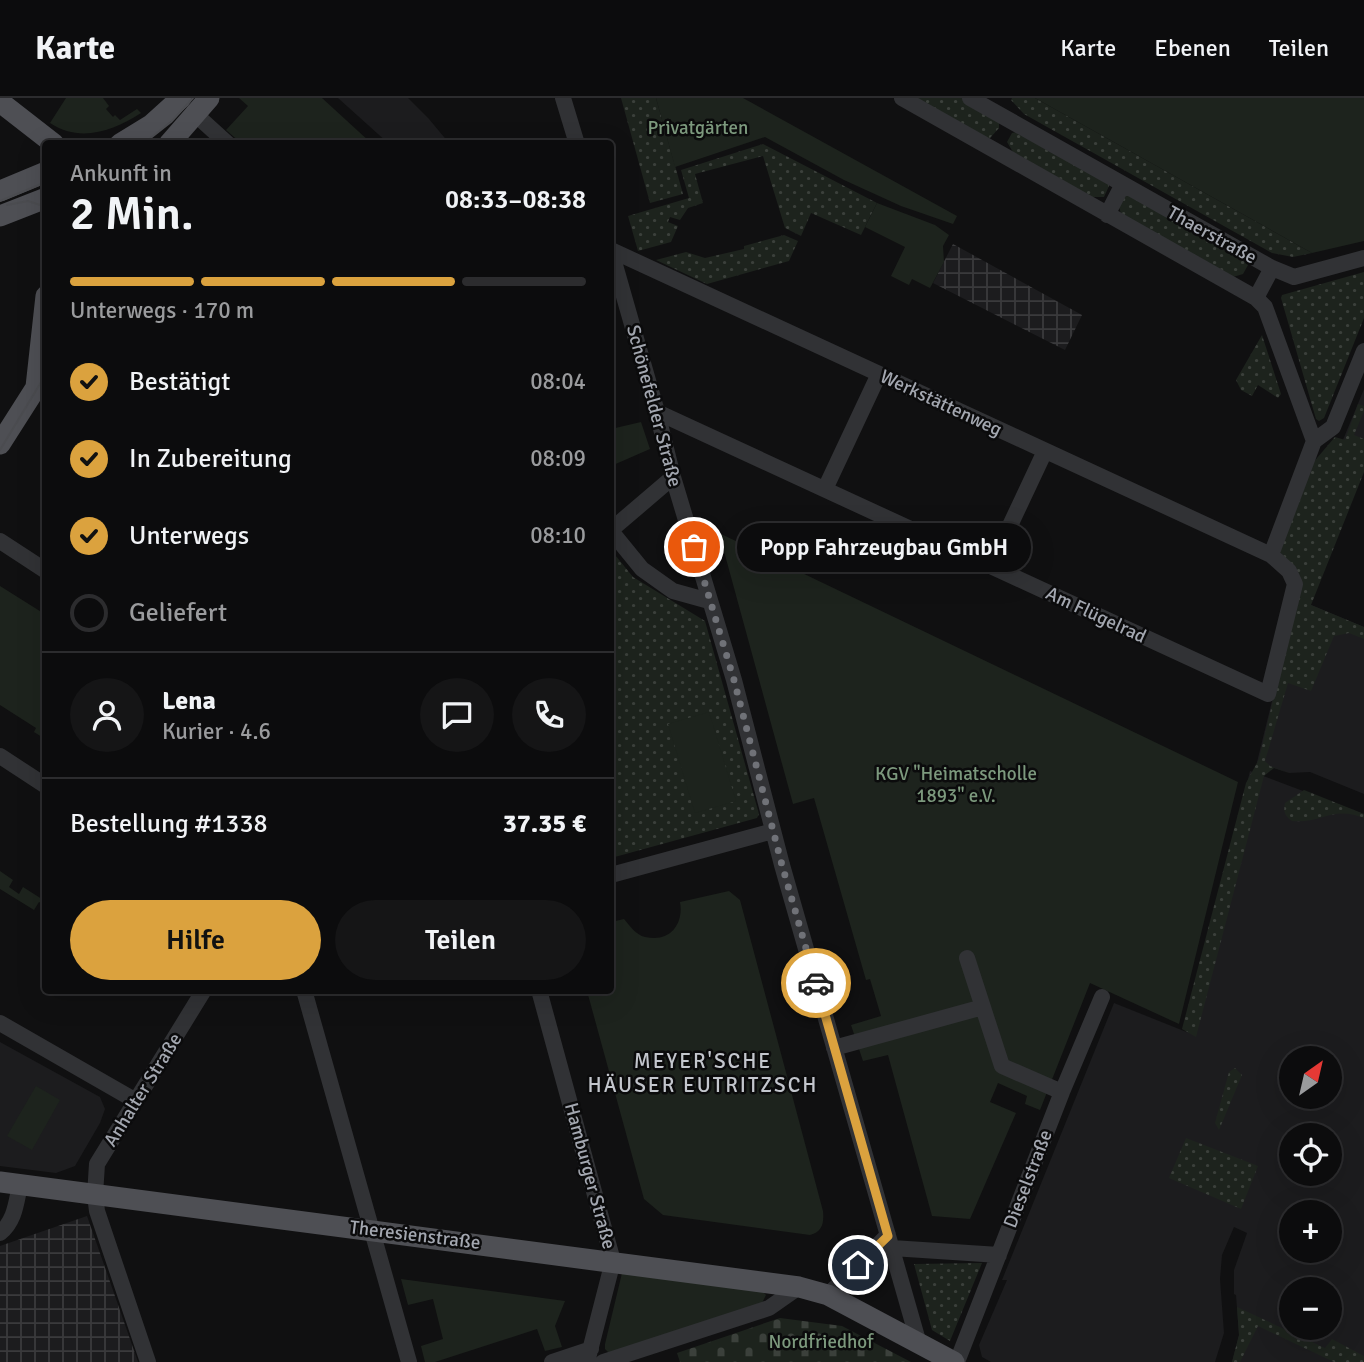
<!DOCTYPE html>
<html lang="de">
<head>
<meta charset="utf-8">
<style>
	:root { --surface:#0c0c0d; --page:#151516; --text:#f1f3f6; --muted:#9a9b9d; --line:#2c2c2e; --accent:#dba23e }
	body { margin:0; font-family:Signika,sans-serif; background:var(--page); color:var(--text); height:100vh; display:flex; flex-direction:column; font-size:26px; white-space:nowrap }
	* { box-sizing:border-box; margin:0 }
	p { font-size:23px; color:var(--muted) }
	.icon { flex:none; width:38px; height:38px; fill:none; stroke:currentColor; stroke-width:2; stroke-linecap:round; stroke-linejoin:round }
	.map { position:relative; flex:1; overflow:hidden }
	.panel { position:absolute; left:42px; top:42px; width:572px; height:854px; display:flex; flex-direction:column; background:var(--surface); border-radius:7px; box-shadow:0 7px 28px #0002,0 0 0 2px var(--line) }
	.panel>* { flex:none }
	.needle { width:46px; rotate:34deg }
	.controls { position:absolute; left:1279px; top:948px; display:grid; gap:14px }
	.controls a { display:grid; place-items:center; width:63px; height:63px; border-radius:50%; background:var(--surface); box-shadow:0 7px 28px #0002,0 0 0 2px var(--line); font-size:35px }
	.pin { position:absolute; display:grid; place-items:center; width:60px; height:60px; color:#fff; margin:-30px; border:4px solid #fff; border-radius:50%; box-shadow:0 2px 7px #0007 }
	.courier { position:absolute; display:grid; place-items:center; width:70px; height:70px; margin:-35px; border:5px solid #dba23e; border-radius:50%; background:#fff; color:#222; box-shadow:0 2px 9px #0007 }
	.bubble { position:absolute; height:49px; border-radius:24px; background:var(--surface); box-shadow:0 7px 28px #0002,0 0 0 2px var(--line); font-size:23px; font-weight:600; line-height:49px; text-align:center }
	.summary em { font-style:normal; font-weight:600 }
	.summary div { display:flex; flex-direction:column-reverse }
	.summary { display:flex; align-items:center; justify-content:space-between; height:119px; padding:0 28px }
	h1 { font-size:46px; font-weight:600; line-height:52px }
	.bar { display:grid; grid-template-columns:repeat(4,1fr); gap:10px 7px; align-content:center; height:84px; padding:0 28px }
	.bar i { height:9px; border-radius:5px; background:var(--line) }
	.bar .selected { background:var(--accent) }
	.bar p { grid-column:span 4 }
	.line { display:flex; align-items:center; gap:18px; padding:0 28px; border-top:2px solid var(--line) }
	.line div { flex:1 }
	.round { display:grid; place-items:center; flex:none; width:74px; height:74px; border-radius:37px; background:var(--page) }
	ol { padding:0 28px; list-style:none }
	li { display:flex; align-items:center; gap:21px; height:77px }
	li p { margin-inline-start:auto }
	li .icon { padding:7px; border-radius:50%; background:var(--accent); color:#111; stroke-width:4 }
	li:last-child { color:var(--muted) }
	li i { width:38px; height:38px; border:4px solid var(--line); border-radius:50% }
	.primary-button { display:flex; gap:14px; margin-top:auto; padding:14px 28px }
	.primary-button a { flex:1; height:80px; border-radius:42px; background:var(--accent); color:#111; font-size:28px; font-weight:600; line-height:80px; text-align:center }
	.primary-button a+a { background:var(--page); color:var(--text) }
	header { display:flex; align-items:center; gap:42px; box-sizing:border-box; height:98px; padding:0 35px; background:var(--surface); border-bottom:2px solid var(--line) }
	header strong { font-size:33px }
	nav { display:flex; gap:38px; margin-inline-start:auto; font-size:24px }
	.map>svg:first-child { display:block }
	.built { fill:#1c1c1e; fill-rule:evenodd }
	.industrial { fill:url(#industrial-grid) }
	.grass { fill:url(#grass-dots) }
	.cemetery { fill:url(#cemetery-stones) }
	.green { fill:#1d231d }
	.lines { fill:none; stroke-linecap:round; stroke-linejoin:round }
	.minor { stroke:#313235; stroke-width:16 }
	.major { stroke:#4e4f54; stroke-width:21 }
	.tram { stroke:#4b4c50; stroke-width:2 }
	.done { stroke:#707278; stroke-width:7; stroke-dasharray:0 12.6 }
	.route { stroke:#dba23e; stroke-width:9 }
	.labels { text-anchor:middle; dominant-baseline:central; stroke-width:5; stroke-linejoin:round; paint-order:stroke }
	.park-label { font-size:19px; fill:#7c997d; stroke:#0b0b0c }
	.street-label { font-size:19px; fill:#a3a7b0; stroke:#0b0b0c }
	.neighbourhood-label { font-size:21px; letter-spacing:2px; fill:#c3c6cd; stroke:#0b0b0c }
</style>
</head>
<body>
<header>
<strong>Karte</strong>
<nav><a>Karte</a><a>Ebenen</a><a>Teilen</a></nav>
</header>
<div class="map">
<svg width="1364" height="1264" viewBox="0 0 1364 1264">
	<defs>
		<pattern id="industrial-grid" width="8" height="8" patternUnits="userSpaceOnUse" patternTransform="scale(1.75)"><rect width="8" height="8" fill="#1c1c1e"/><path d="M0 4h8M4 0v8" fill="none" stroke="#3a3a3c"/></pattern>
		<pattern id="grass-dots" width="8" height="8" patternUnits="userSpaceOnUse" patternTransform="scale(1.75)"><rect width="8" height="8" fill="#1d231d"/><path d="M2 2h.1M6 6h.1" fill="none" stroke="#3b403b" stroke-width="1.8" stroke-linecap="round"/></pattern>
		<pattern id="cemetery-stones" width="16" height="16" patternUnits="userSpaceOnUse" patternTransform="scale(1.75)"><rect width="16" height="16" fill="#1d231d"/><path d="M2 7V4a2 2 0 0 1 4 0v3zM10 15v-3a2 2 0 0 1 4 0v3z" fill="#3b403b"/></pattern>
	</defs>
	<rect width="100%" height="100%" fill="#101011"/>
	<path class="built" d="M338,0H408L429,21L449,45H388Z
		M1364,291V365L1338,354Z
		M1297,501L1364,529V696L1310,674L1289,675L1257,664Z
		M1250,673L1364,716V1264H1232L1239,1237L1236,1197L1234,1196V1172L1247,1135L1234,1129L1222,1157L1220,1181L1224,1235L1215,1264H991L982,1259L979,1247L1007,1182H1002L1114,905L1189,935L1187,933ZM1292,961H1330V999H1292ZM1292,1038H1330V1076H1292ZM1292,1115H1330V1153H1292ZM1292,1192H1330V1230H1292Z
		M0,944L100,999L105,1011L100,1025L75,1068L56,1075L0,1068Z"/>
	<path class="industrial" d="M953,146L1082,217L1065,252L933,185Z
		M87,1118L138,1264H0V1148Z"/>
	<path class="grass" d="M621,0H656L683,96L650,105Z
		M910,0H965L999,23V30L990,40H984Z
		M1012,0H1035L1312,155L1293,159L1272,155L1024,16L1011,2Z
		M1022,33L1106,81L1109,88L1104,99H1091L1013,54L1007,44L1012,35Z
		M763,46L877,105L861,137L811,115L801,138L785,130L763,58L695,76L703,105L688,110L680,122L670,119L668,124L678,128L671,144L638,153L628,118L689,100L681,72Z
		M1133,96L1245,159L1248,167L1243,176L1233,179L1121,116L1118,105L1123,97Z
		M784,137L798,143L789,163L707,186L656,162L686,154L705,160L744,151V148Z
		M1364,174V220L1324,320L1319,323L1316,321L1281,200L1282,197Z
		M1262,237L1281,296L1278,300L1258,287L1252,298L1241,292L1236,282Z
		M1358,306L1364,308V313L1354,337L1364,341V374L1311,507L1364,529V541L1349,535L1334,538L1311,593L1288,585L1265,663L1270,668L1289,675L1274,670L1264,678L1196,939L1182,931L1246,685L1259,661L1301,484L1297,474L1280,454L1311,367L1335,339L1345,342Z
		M611,452L633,479L705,523L759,716L757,720L611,760Z
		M1304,692L1364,716V720C1332,707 1321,726 1292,723C1285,718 1283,714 1285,705Z
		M1235,970L1242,977L1219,1032L1215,1025L1229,974Z
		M1186,1040L1258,1068L1241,1111L1169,1080Z
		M982,1165L950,1243L932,1232L914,1166Z
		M1237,1209L1325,1250L1332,1241L1364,1258V1264H1334L1258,1228L1240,1264H1232L1239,1237Z"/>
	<path class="cemetery" d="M780,1220L842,1228L911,1264H680L677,1255Z"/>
	<path class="green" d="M66,0H103L109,8L106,11L113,19L115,17L120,22L137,11L141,15C113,33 80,45 50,25Z
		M239,0H322L370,44L241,45L226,32L248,8Z
		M656,0H743L957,118L953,126L901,108L844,82L765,39L675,69Z
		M1035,0H1364V143L1312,155Z
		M877,105L935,127L949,137L943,148L944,164L930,190L912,181L909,187L891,178L905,149L865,129Z
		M641,324L650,351L611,368V331Z
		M719,435L1238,684L1179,926L1090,885L1040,1012L1025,1006L1027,998L998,985L990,1004L1016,1015L970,1121L932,1118L888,957L863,963L851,927L881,918L870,881L866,882L814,700L793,706Z
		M0,488L43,515L45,512V641L34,634L36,630L0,607Z
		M709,614L736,703L695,715L668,626Z
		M0,773L13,782L9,789L19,796L23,789L45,803V808L39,804L34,812L0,791Z
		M729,793L740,802L823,1113C824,1124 823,1134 810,1137L663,1117L644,1101L587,893L611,892V824L624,821C630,828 636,837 645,839C670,845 684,826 680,804Z
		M36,988L60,1002L32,1052L7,1038Z
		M622,1175L762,1193L766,1197L762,1205L609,1255L605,1251V1246Z
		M401,1181L565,1203L555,1228L562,1249L545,1253L537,1231L435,1264H425L421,1248L443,1241L433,1201L408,1207Z"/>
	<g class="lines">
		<path class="minor" d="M563,0L577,46
			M902,0L1256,200L1265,209L1314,343L1271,457
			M970,0L1272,170L1294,179L1364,160
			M195,16L228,46
			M1107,117L1123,86
			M611,152L1271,457L1289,473L1295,486L1268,596L657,314
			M611,153L657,314L673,379L734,582L782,767L919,1246
			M1256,200L1272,170
			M1314,343L1333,329L1364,253
			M825,391L879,276
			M611,432L673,379
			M611,433L642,471L673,493L709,503
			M0,443L46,473
			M991,468L1045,353
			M0,658L46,688
			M611,777L773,733
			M967,860L1002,968L1062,994
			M304,892L409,1264
			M539,892L613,1163L587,1264
			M0,925L136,1003
			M834,950L983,909
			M0,1135C15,1123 16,1105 20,1087
			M892,1150L999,1157
			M828,1197L888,1137
			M148,1264L97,1113L95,1097L97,1066L204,892
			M552,1264L591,1251
			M603,1264L769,1210L799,1189
			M957,1264L1062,994L1102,899"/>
		<path class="major" d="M0,4L54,46
			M120,46L151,27L181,0
			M169,46L209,0
			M0,93L46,74
			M0,118L46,100
			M36,289L46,198
			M0,346L44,277
			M0,1084L799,1189L828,1197L954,1264"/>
		<path class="tram" d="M143,46L171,24L193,0
			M0,103L46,84
			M7,107L28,103L46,109
			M0,352L46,276"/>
	</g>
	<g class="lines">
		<path class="done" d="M694,449L734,582L782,767L816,885"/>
		<path class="route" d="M816,885L888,1138L858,1167"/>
	</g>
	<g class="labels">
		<g class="park-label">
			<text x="698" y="30">Privatgärten</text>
			<text x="956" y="676">KGV "Heimatscholle<tspan x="956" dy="22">1893" e.V.</tspan></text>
			<text x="821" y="1244">Nordfriedhof</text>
		</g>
		<g class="street-label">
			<text transform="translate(1212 137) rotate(29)">Thaerstraße</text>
			<text transform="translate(941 305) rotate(25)">Werkstättenweg</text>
			<text transform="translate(654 308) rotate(75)">Schönefelder Straße</text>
			<text transform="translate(1096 517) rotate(25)">Am Flügelrad</text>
			<text transform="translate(143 992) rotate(-58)">Anhalter Straße</text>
			<text transform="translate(590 1078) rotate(75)">Hamburger Straße</text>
			<text transform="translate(1028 1081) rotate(-69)">Dieselstraße</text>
			<text transform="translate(415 1137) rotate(7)">Theresienstraße</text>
		</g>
		<g class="neighbourhood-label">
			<text x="703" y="963">MEYER'SCHE<tspan x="703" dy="24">HÄUSER EUTRITZSCH</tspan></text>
		</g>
	</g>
</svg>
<div class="controls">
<a><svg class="needle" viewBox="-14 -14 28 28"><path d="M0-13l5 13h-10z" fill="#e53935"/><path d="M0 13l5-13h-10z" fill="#9a9b9d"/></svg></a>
<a><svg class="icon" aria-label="locate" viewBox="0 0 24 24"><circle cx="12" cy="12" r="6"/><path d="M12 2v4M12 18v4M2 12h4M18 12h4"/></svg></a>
<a>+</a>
<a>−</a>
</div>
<div class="pin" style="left:694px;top:449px;background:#ea580c"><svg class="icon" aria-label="bag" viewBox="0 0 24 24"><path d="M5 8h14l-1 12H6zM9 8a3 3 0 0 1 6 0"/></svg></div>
<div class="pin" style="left:858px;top:1167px;background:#1f2937"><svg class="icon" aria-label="home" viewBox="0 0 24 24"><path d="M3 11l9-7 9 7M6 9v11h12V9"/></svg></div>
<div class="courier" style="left:816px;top:885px"><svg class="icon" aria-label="car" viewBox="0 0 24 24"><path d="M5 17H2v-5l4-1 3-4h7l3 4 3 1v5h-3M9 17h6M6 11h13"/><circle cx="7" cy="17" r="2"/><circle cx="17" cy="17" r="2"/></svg></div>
<div class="bubble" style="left:737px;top:425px;width:294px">Popp Fahrzeugbau GmbH</div>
<section class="panel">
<div class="summary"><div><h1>2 Min.</h1><p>Ankunft in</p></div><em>08:33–08:38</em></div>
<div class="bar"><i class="selected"></i><i class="selected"></i><i class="selected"></i><i></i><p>Unterwegs · 170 m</p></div>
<ol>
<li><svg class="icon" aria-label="check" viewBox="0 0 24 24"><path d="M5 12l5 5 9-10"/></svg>Bestätigt<p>08:04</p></li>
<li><svg class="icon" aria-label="check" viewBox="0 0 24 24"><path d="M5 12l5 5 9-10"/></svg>In Zubereitung<p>08:09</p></li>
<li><svg class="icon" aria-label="check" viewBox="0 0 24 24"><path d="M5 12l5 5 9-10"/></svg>Unterwegs<p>08:10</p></li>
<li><i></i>Geliefert</li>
</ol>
<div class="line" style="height:126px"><a class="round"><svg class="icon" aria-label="person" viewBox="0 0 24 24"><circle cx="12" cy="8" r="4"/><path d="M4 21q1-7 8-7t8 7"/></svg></a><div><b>Lena</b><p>Kurier · 4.6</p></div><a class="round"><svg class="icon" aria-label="chat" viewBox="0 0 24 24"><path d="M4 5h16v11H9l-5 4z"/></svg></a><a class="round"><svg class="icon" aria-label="phone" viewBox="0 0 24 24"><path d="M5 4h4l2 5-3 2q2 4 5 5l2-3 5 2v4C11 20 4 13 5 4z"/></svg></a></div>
<div class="line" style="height:91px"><div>Bestellung #1338</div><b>37.35 €</b></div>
<div class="primary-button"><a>Hilfe</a><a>Teilen</a></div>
</section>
</div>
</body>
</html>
